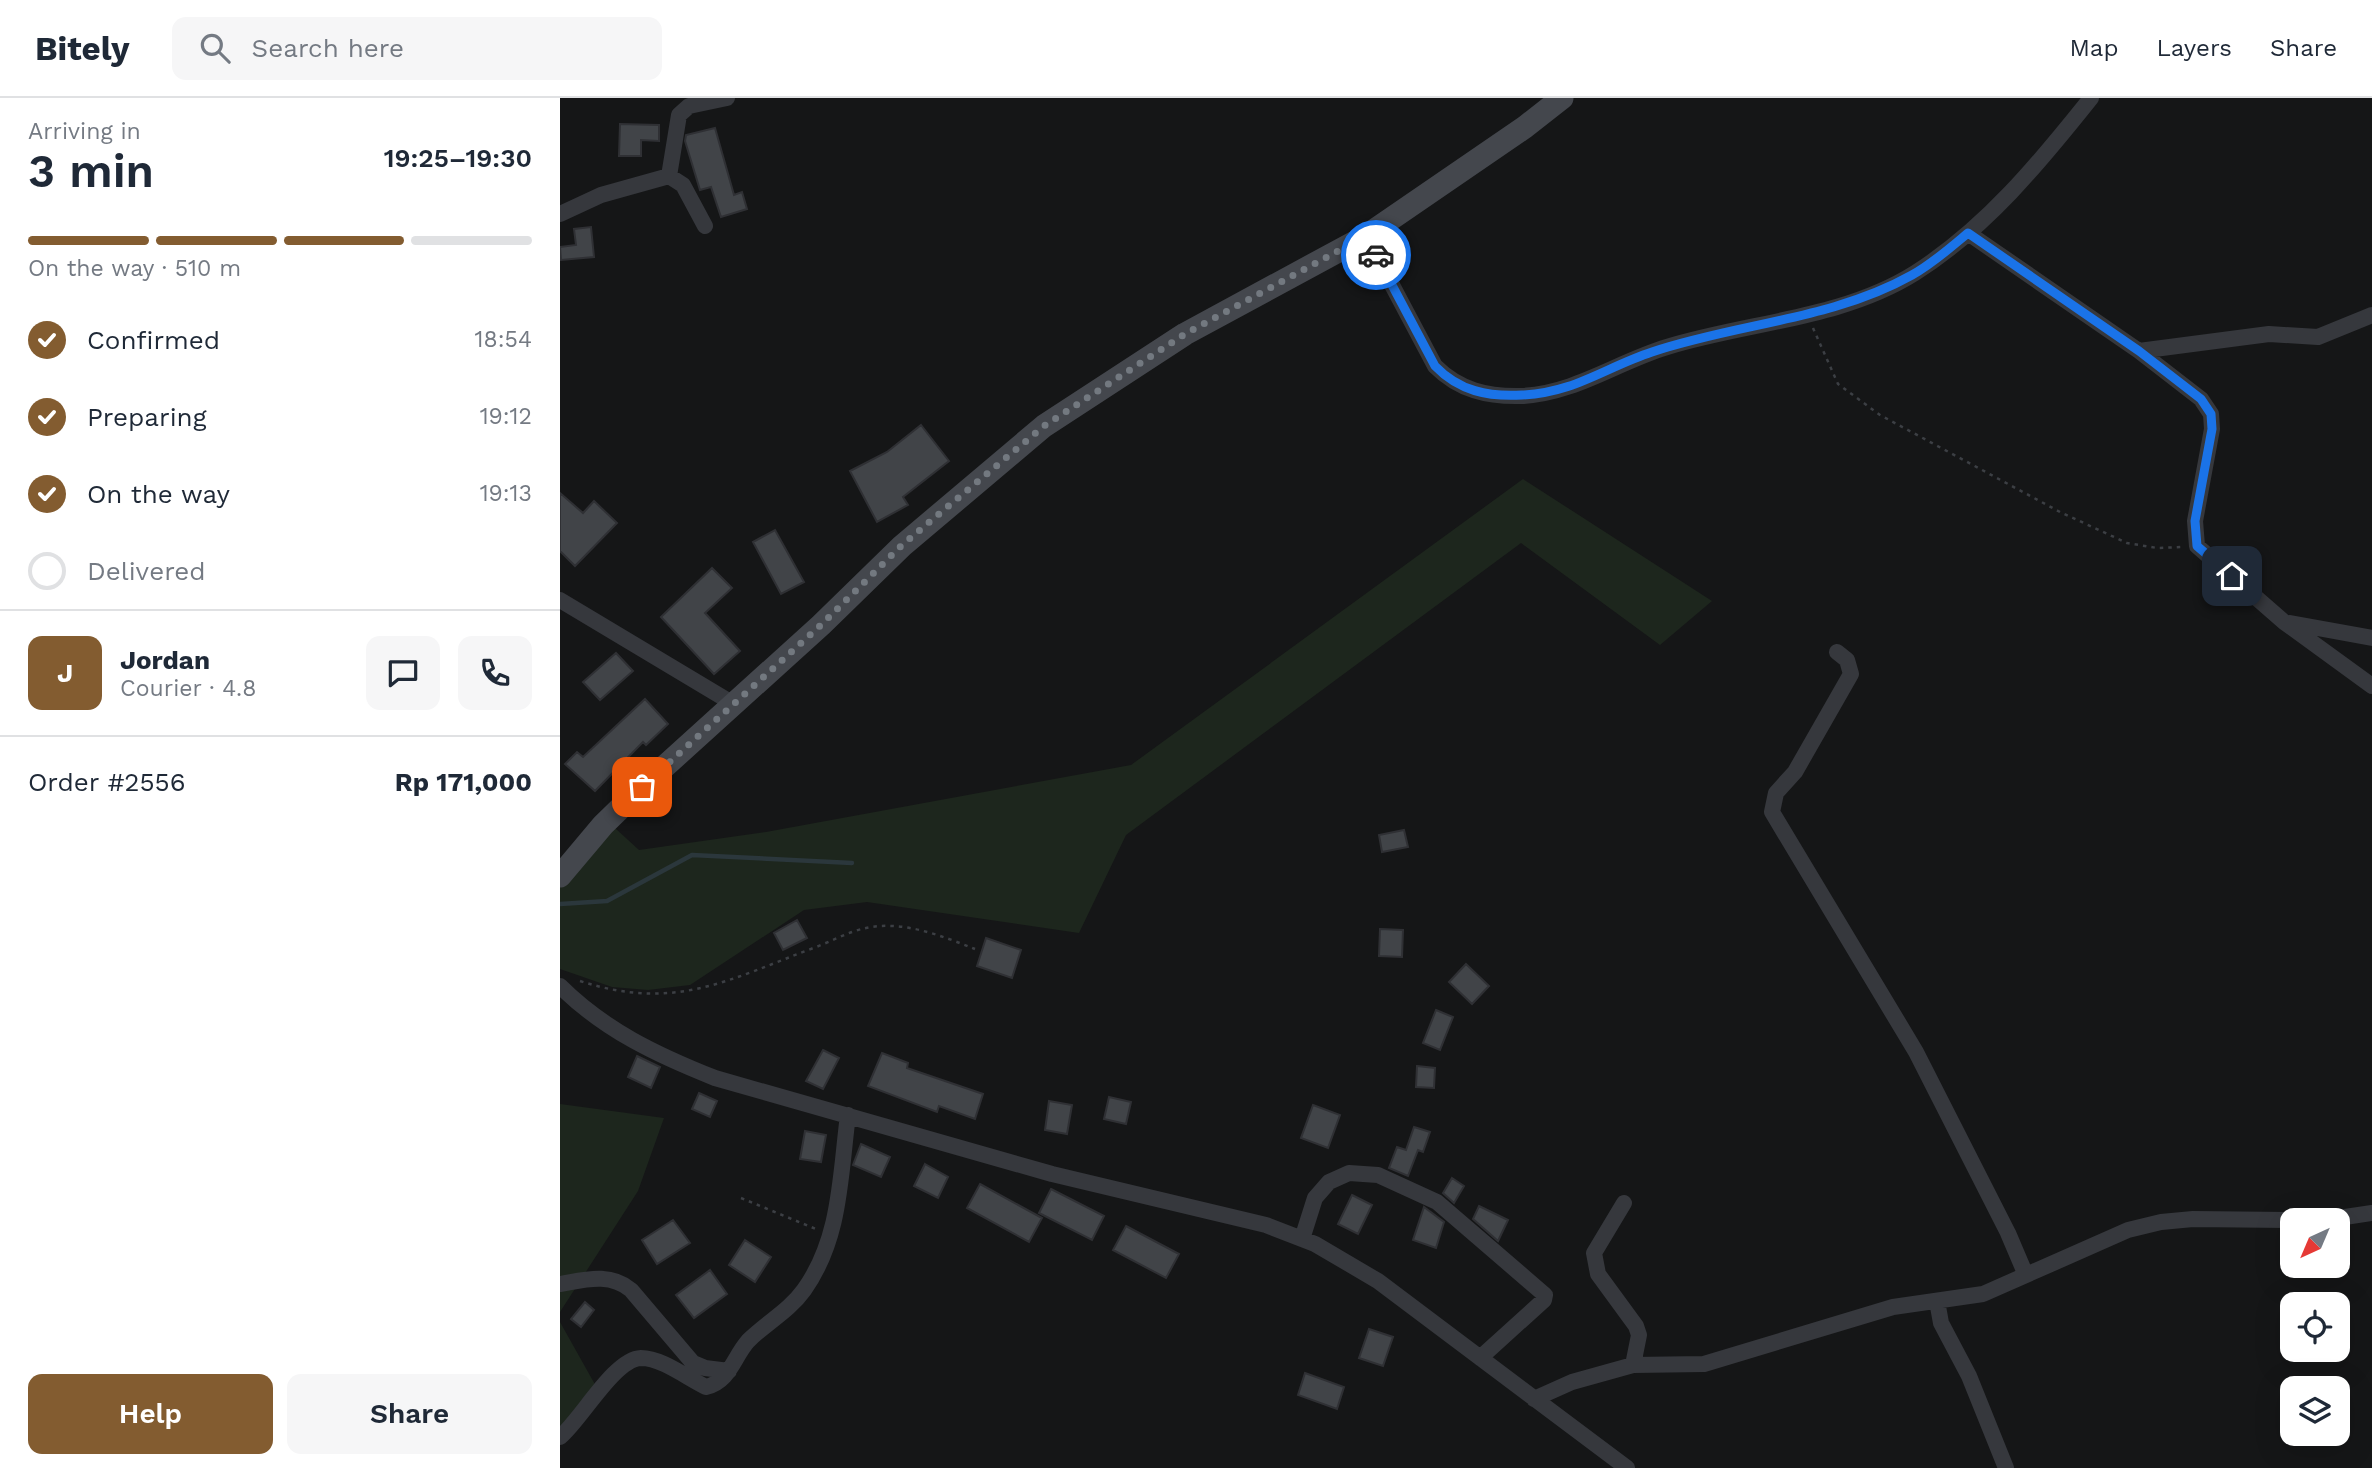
<!DOCTYPE html>
<html lang="en">
<head>
<meta charset="utf-8">
<style>
	:root { --surface:#fff; --page:#f6f6f7; --text:#1f2937; --muted:#747a83; --line:#e0e1e3; --accent:#835c30 }
	body { margin:0; font-family:"Work Sans",sans-serif; background:var(--page); color:var(--text); height:100vh; display:flex; flex-direction:column; font-size:26px; white-space:nowrap }
	* { box-sizing:border-box; margin:0 }
	p { font-size:23px; color:var(--muted) }
	.icon { flex:none; width:38px; height:38px; fill:none; stroke:currentColor; stroke-width:2; stroke-linecap:round; stroke-linejoin:round }
	.map { position:relative; flex:1; overflow:hidden }
	.drawer { display:flex; flex-direction:column; background:var(--surface); width:560px }
	.drawer>* { flex:none }
	.needle { width:46px; rotate:224deg }
	.controls { position:absolute; left:1720px; top:1110px; display:grid; gap:14px }
	.controls a { display:grid; place-items:center; width:70px; height:70px; border-radius:14px; background:var(--surface); box-shadow:0 7px 28px #0002; font-size:35px }
	.pin { position:absolute; display:grid; place-items:center; width:60px; height:60px; color:#fff; margin:-30px; border-radius:14px; box-shadow:0 4px 10px #0006 }
	.courier { position:absolute; display:grid; place-items:center; width:70px; height:70px; margin:-35px; border:5px solid #1a73e8; border-radius:50%; background:#fff; color:#222; box-shadow:0 2px 9px #0007 }
	.head em { font-style:normal; font-weight:600 }
	.head div { display:flex; flex-direction:column-reverse }
	.head { display:flex; align-items:center; justify-content:space-between; height:119px; padding:0 28px }
	h1 { font-size:46px; font-weight:600; line-height:52px }
	.bar { display:grid; grid-template-columns:repeat(4,1fr); gap:10px 7px; align-content:center; height:84px; padding:0 28px }
	.bar i { height:9px; border-radius:5px; background:var(--line) }
	.bar .active { background:var(--accent) }
	.bar p { grid-column:span 4 }
	.line { display:flex; align-items:center; gap:18px; padding:0 28px; border-top:2px solid var(--line) }
	.line div { flex:1 }
	.round { display:grid; place-items:center; flex:none; width:74px; height:74px; border-radius:14px; background:var(--page) }
	ol { padding:0 28px; list-style:none }
	li { display:flex; align-items:center; gap:21px; height:77px }
	li p { margin-inline-start:auto }
	li .icon { padding:7px; border-radius:50%; background:var(--accent); color:#fff; stroke-width:4 }
	li:last-child { color:var(--muted) }
	li i { width:38px; height:38px; border:4px solid var(--line); border-radius:50% }
	.button { display:flex; gap:14px; margin-top:auto; padding:14px 28px }
	.button a { flex:1; height:80px; border-radius:14px; background:var(--accent); color:#fff; font-size:28px; font-weight:600; line-height:80px; text-align:center }
	.button a+a { background:var(--page); color:var(--text) }
	header { display:flex; align-items:center; gap:42px; box-sizing:border-box; height:98px; padding:0 35px; background:var(--surface); border-bottom:2px solid var(--line) }
	header strong { font-size:33px }
	nav { display:flex; gap:38px; margin-inline-start:auto; font-size:24px }
	.search { width:490px; height:63px; background:var(--page); display:flex; align-items:center; gap:18px; box-sizing:border-box; padding:0 24px; border-radius:14px; color:var(--muted); font-size:26px }
	main { display:flex; flex:1; min-height:0 }
	.map>svg:first-child { display:block }
	.green { fill:#1d261d }
	.lines { fill:none; stroke-linecap:round; stroke-linejoin:round }
	.stream { stroke:#2b373c; stroke-width:4.5 }
	.building { fill:#414448; stroke:#2f3034; stroke-width:2 }
	.path { stroke:#3c3f44; stroke-width:2.5; stroke-dasharray:3.5 5; stroke-linecap:butt }
	.street { stroke:#36383d; stroke-width:16 }
	.secondary { stroke:#44474d; stroke-width:23 }
	.done { stroke:#737980; stroke-width:7; stroke-dasharray:0 12.6 }
	.route { stroke:#1a73e8; stroke-width:9 }
</style>
</head>
<body>
<header>
<strong>Bitely</strong>
<div class="search"><svg class="icon" aria-label="search" viewBox="0 0 24 24"><circle cx="10" cy="10" r="6"/><path d="M15 15l6 6"/></svg>Search here</div>
<nav><a>Map</a><a>Layers</a><a>Share</a></nav>
</header>
<main>
<section class="drawer">
<div class="head"><div><h1>3 min</h1><p>Arriving in</p></div><em>19:25–19:30</em></div>
<div class="bar"><i class="active"></i><i class="active"></i><i class="active"></i><i></i><p>On the way · 510 m</p></div>
<ol>
<li><svg class="icon" aria-label="check" viewBox="0 0 24 24"><path d="M5 12l5 5 9-10"/></svg>Confirmed<p>18:54</p></li>
<li><svg class="icon" aria-label="check" viewBox="0 0 24 24"><path d="M5 12l5 5 9-10"/></svg>Preparing<p>19:12</p></li>
<li><svg class="icon" aria-label="check" viewBox="0 0 24 24"><path d="M5 12l5 5 9-10"/></svg>On the way<p>19:13</p></li>
<li><i></i>Delivered</li>
</ol>
<div class="line" style="height:126px"><b class="round" style="background:var(--accent);color:#fff">J</b><div><b>Jordan</b><p>Courier · 4.8</p></div><a class="round"><svg class="icon" aria-label="chat" viewBox="0 0 24 24"><path d="M4 5h16v11H9l-5 4z"/></svg></a><a class="round"><svg class="icon" aria-label="phone" viewBox="0 0 24 24"><path d="M5 4h4l2 5-3 2q2 4 5 5l2-3 5 2v4C11 20 4 13 5 4z"/></svg></a></div>
<div class="line" style="height:91px"><div>Order #2556</div><b>Rp 171,000</b></div>
<div class="button"><a>Help</a><a>Share</a></div>
</section>
<div class="map">
<svg width="1812" height="1370" viewBox="0 0 1812 1370">
	<rect width="100%" height="100%" fill="#151617"/>
	<path class="green" d="M963,381L1152,503L1100,547L961,445L566,737L519,835L307,804L244,812L130,887L88,892L52,889L0,871V771L44,720L79,752L206,734L571,667Z
		M0,1006L104,1020L78,1093L0,1214Z
		M0,1224L37,1290L0,1332Z"/>
	<g class="lines">
		<path class="stream" d="M0,806L47,803L132,757L292,765"/>
	</g>
	<path class="building" d="M60,26L99,27V43L81,42V58H59Z
		M155,30L174,97L182,94L187,111L161,119L151,89L140,92L125,43L126,37Z
		M31,129L34,159L1,162L0,149L16,147L14,131Z
		M361,327L389,363L343,399L348,407L317,424L290,373L327,354Z
		M0,395L23,415L34,403L57,425L15,468L0,453Z
		M215,432L244,484L221,496L193,444Z
		M152,470L172,490L145,515L180,553L154,576L101,519Z
		M56,555L73,573L40,602L23,584Z
		M85,601L108,626L86,647L83,644L35,693L5,666L17,654L23,659Z
		M844,732L848,749L822,754L819,737Z
		M237,822L247,840L223,852L214,835Z
		M820,831L843,832L842,859L819,858Z
		M426,840L461,852L452,880L417,868Z
		M906,866L929,888L912,906L889,884Z
		M876,912L893,919L880,952L863,945Z
		M263,952L279,960L263,991L246,983Z
		M322,955L348,965L347,970L423,996L415,1021L379,1008L377,1014L308,988Z
		M77,958L100,969L91,990L68,979Z
		M857,968L875,970L874,990L856,989Z
		M139,995L157,1003L150,1019L132,1011Z
		M549,999L571,1004L566,1026L544,1021Z
		M489,1003L512,1007L507,1036L485,1032Z
		M753,1007L780,1017L768,1050L741,1040Z
		M854,1029L870,1034L863,1054L858,1052L848,1078L829,1070L837,1049L846,1052Z
		M245,1033L266,1037L261,1064L240,1061Z
		M301,1046L330,1059L321,1079L293,1067Z
		M365,1066L388,1079L378,1100L354,1088Z
		M892,1080L904,1088L894,1105L883,1095Z
		M420,1086L482,1120L469,1144L407,1110Z
		M491,1091L544,1118L532,1142L479,1115Z
		M792,1097L812,1107L798,1136L778,1126Z
		M919,1108L948,1122L938,1143L913,1121Z
		M864,1109L884,1124L876,1150L853,1142Z
		M113,1122L130,1145L97,1166L82,1142Z
		M566,1128L619,1156L606,1180L553,1152Z
		M185,1142L211,1159L195,1184L169,1167Z
		M150,1172L167,1196L134,1220L116,1197Z
		M25,1204L34,1212L21,1229L11,1221Z
		M809,1231L833,1239L823,1268L799,1260Z
		M745,1275L784,1289L777,1311L738,1297Z"/>
	<g class="lines">
		<path class="path" d="M1253,230L1278,286L1320,317L1500,414L1567,445L1597,450L1623,449
			M20,883C115,914 168,882 256,849C272,843 290,833 306,830C343,822 382,838 415,851
			M181,1100L256,1131"/>
		<path class="street" d="M109,78L119,17L129,8L167,0
			M0,116L41,97L109,78L123,87L145,128
			M1408,135L1579,253L1641,301L1651,316L1652,331L1635,423L1637,448L1724,524L1812,588
			M806,138L875,268C899,292 927,299 962,298C1016,295 1057,264 1107,249C1188,224 1282,221 1355,175C1426,130 1480,64 1531,0
			M1579,253L1709,236L1758,239L1812,217
			M0,502L172,605
			M1730,525L1812,540
			M1277,554L1287,562L1291,576L1235,674L1216,695L1212,714L1356,954L1448,1135L1465,1175
			M0,888C44,932 97,957 155,980L492,1076L706,1127L755,1146L818,1183L1067,1370
			M1064,1105L1034,1155L1038,1176L1076,1228L1079,1237L1073,1267
			M1765,1122L1812,1115
			M742,1141L755,1100L769,1084L789,1075L818,1077L877,1104L985,1197L984,1202L920,1260
			M0,1186C24,1182 50,1174 71,1192L133,1265L145,1270L169,1273
			M1377,1203L1381,1225L1409,1278L1446,1370
			M974,1301L1012,1284L1073,1267L1144,1266L1333,1209L1423,1196L1568,1132L1601,1124L1633,1121L1732,1122
			M0,1339C21,1322 54,1261 81,1260C102,1260 127,1280 146,1289C170,1283 173,1260 188,1243C206,1225 229,1213 244,1192C281,1140 280,1078 288,1017"/>
		<path class="secondary" d="M0,778L43,727L82,689L261,527L342,448L484,328L625,236L806,138L965,29L1002,0"/>
	</g>
	<g class="lines">
		<path class="done" d="M82,689L261,527L342,447L484,328L625,236L806,138L816,157"/>
		<path class="route" d="M816,157L875,268C899,293 928,299 962,297C1014,295 1046,269 1092,254C1178,225 1272,222 1352,177C1372,166 1390,150 1408,135L1579,253L1641,301L1651,316L1652,331L1635,423L1637,448L1672,478"/>
	</g>
</svg>
<div class="controls">
<a><svg class="needle" viewBox="-14 -14 28 28"><path d="M0-13l5 13h-10z" fill="#e53935"/><path d="M0 13l5-13h-10z" fill="#747a83"/></svg></a>
<a><svg class="icon" aria-label="locate" viewBox="0 0 24 24"><circle cx="12" cy="12" r="6"/><path d="M12 2v4M12 18v4M2 12h4M18 12h4"/></svg></a>
<a><svg class="icon" aria-label="layers" viewBox="0 0 24 24"><path d="M12 4l9 5-9 5-9-5zM3 14l9 5 9-5"/></svg></a>
</div>
<div class="pin" style="left:82px;top:689px;background:#ea580c"><svg class="icon" aria-label="bag" viewBox="0 0 24 24"><path d="M5 8h14l-1 12H6zM9 8a3 3 0 0 1 6 0"/></svg></div>
<div class="pin" style="left:1672px;top:478px;background:#1f2937"><svg class="icon" aria-label="home" viewBox="0 0 24 24"><path d="M3 11l9-7 9 7M6 9v11h12V9"/></svg></div>
<div class="courier" style="left:816px;top:157px"><svg class="icon" aria-label="car" viewBox="0 0 24 24"><path d="M5 17H2v-5l4-1 3-4h7l3 4 3 1v5h-3M9 17h6M6 11h13"/><circle cx="7" cy="17" r="2"/><circle cx="17" cy="17" r="2"/></svg></div>
</div>
</main>
</body>
</html>
